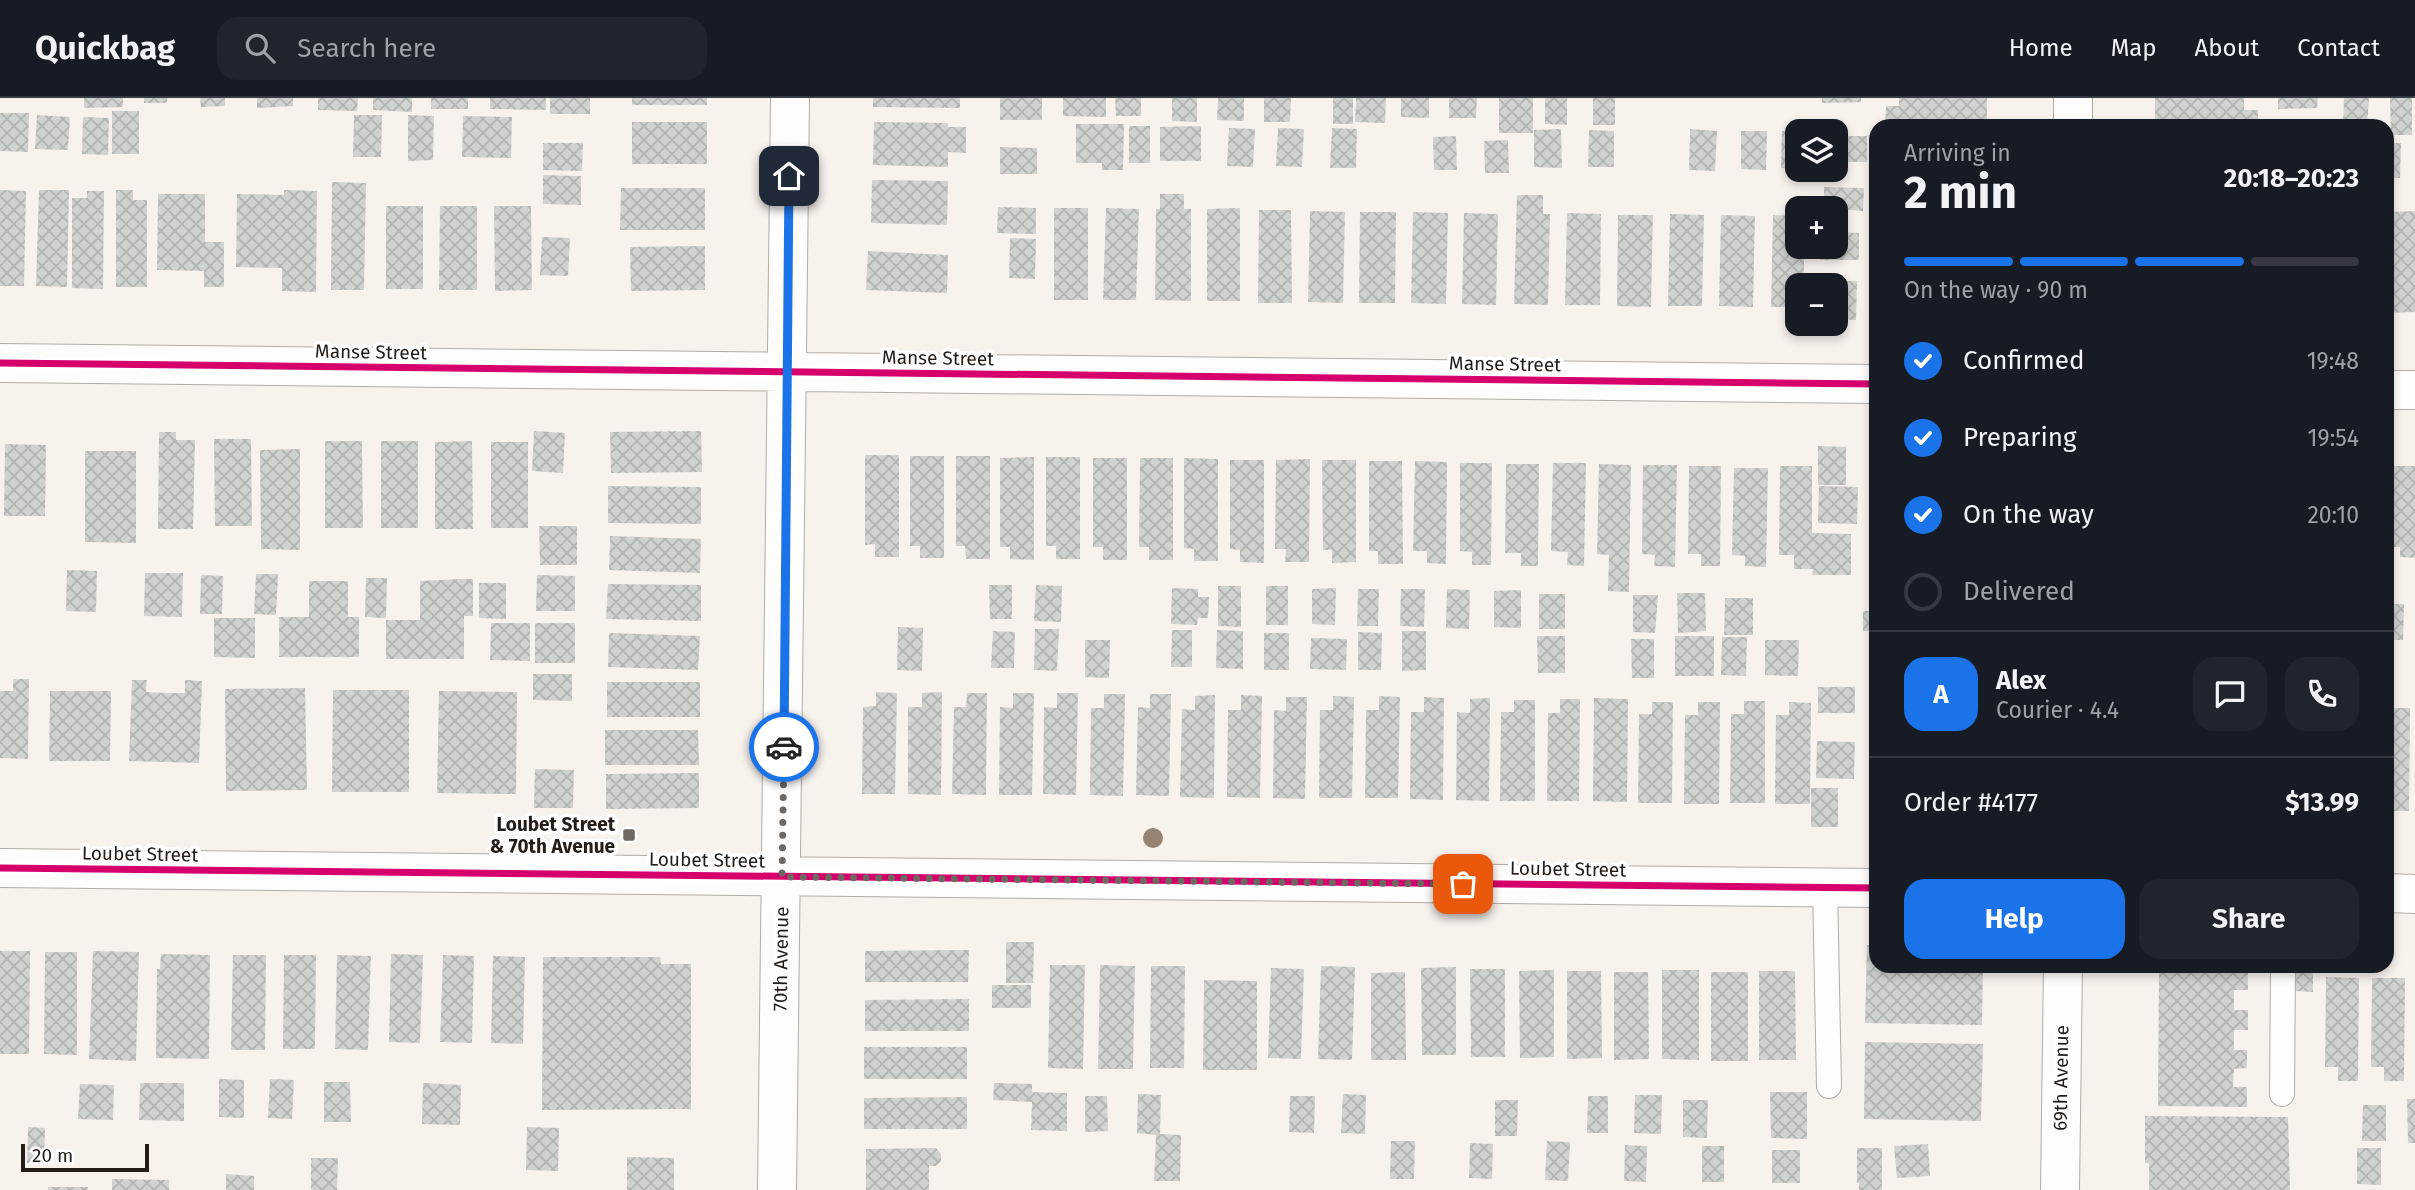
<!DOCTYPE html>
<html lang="en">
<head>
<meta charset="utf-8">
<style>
	:root { --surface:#171b24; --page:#20242c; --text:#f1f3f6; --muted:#9ea1a6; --line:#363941; --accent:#1a73e8 }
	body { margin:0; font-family:"Fira Sans",sans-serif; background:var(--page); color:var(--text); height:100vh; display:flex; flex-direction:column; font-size:26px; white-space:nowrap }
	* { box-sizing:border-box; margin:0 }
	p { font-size:23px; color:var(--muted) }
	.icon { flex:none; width:38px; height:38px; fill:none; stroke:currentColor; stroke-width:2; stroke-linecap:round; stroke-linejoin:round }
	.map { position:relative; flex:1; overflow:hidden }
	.drawer { position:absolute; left:1869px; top:21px; width:525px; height:854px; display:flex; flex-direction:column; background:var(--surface); border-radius:21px; box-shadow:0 4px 10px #0003 }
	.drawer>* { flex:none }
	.controls { position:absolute; left:1785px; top:21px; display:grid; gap:14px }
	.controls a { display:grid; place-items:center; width:63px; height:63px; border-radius:14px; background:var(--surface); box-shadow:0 4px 10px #0003; font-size:35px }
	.scale { position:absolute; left:21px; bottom:18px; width:128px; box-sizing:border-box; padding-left:7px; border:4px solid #241c17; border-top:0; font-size:19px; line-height:24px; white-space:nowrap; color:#241c17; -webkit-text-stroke:5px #fff; paint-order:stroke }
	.pin { position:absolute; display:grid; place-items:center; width:60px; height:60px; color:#fff; margin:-30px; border-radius:14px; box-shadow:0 4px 10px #0006 }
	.courier { position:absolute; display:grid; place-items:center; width:70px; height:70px; margin:-35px; border:5px solid #1a73e8; border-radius:50%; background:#fff; color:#222; box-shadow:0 2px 9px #0007 }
	.overview em { font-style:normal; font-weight:700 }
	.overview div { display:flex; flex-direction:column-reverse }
	.overview { display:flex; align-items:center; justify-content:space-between; height:119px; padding:0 35px }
	h1 { font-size:46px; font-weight:700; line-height:52px }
	.bar { display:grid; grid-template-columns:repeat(4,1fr); gap:10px 7px; align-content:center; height:84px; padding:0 35px }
	.bar i { height:9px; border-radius:5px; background:var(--line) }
	.bar .on { background:var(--accent) }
	.bar p { grid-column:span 4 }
	.line { display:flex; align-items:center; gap:18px; padding:0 35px; border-top:2px solid var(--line) }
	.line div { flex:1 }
	.round { display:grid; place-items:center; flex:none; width:74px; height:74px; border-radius:21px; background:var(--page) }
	ol { padding:0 35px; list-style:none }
	li { display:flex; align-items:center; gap:21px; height:77px }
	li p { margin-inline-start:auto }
	li .icon { padding:7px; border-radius:50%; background:var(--accent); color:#fff; stroke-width:4 }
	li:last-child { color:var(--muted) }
	li i { width:38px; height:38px; border:4px solid var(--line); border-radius:50% }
	.primary-button { display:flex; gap:14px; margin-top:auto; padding:14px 35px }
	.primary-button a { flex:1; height:80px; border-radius:21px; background:var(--accent); color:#fff; font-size:28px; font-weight:700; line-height:80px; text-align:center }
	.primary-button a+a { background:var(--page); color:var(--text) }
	header { display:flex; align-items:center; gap:42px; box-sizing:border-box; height:98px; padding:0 35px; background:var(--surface); border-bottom:2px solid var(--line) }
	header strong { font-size:33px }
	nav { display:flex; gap:38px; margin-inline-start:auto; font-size:24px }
	.search { width:490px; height:63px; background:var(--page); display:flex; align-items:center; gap:18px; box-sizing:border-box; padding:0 24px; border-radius:21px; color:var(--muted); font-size:26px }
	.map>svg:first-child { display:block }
	.building { fill:url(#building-cross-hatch) }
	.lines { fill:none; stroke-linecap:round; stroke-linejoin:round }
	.lane-casing { stroke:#b2aca7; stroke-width:26 }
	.street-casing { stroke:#b2aca7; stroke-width:40 }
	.lane { stroke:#fefdfc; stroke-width:24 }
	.street { stroke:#fefdfc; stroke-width:38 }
	.cycleway-casing { stroke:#fff; stroke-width:11 }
	.cycleway { stroke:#d6006c; stroke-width:7 }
	.tree { fill:#978373 }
	.done { stroke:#6e6762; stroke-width:7; stroke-dasharray:0 12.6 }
	.route { stroke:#1a73e8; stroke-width:9 }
	.poi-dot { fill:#6e6762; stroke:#fff; stroke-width:2.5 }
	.labels { text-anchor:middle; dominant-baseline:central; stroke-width:7; stroke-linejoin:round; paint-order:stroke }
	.street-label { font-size:19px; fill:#241c17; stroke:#fff }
	.poi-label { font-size:19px; font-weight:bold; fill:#241c17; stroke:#fff; text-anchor:end }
</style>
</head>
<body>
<header>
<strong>Quickbag</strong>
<div class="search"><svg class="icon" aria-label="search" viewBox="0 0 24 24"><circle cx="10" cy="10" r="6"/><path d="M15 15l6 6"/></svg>Search here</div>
<nav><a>Home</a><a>Map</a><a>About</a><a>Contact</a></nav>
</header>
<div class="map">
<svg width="2415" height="1092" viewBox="0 0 2415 1092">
	<defs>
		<pattern id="building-cross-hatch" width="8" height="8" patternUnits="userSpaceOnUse" patternTransform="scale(1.75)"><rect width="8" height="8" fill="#d0d2d0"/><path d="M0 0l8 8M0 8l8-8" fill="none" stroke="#b2b4b2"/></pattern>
	</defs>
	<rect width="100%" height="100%" fill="#f8f2ed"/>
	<path class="building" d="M84,0H123V9L84,10Z
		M144,0H167V5H144Z
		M200,0H225V8L201,9Z
		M257,0H293V8L257,10Z
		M318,0H358L357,13L318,12Z
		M373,0H412V14L373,12Z
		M431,0H468V11H431Z
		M490,0H546V12L490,11Z
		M550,0H590V16H550Z
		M632,0H707V7H632Z
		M873,0H960V10L873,9Z
		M1000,0H1042V22H1000Z
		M1063,0H1106V19L1063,18Z
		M1115,0H1141V18H1116Z
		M1172,0H1197V24L1172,23Z
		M1218,0H1244V23L1217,22Z
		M1264,0H1291L1290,24H1264Z
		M1333,0H1353V26H1333Z
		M1356,0H1386L1385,25L1355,24Z
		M1401,0H1429V20L1401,19Z
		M1449,0H1477L1476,20H1449Z
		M1499,0H1533V35H1499Z
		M1545,0H1567V27L1545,26Z
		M1593,0H1615V27H1593Z
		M1822,0H1861V4L1822,5Z
		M1899,0H1987V28H1885L1886,8H1899Z
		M2155,0H2244V12H2258V28H2155Z
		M2278,0H2318L2317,10L2278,11Z
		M2344,0H2369L2367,28H2343Z
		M2390,0H2412V37H2391Z
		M112,13H139V56H112Z
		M0,15H29L28,54L0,53Z
		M37,17L70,19L68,52L35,51Z
		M354,17H382L381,59H353Z
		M408,17L434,18L433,62L408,63Z
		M463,18L512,19L511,60L462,59Z
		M83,19L109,20L108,57L82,56Z
		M632,24H707V66H632Z
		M874,24L948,25V29H966V55L948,54V69L873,67Z
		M1076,26H1124L1123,72H1102V65H1076Z
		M1129,28H1150V65H1129Z
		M1201,28V63H1160V29Z
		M1229,30L1255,31L1253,69L1227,68Z
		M1278,30L1304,31L1302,69L1276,68Z
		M1332,30L1357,31L1356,70H1330Z
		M1561,31L1562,70L1534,69V32Z
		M1690,31L1717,33L1715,73L1689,72Z
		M1589,32L1614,33V69H1588Z
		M1741,33H1767L1766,72L1741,71Z
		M1782,33H1797V70H1781Z
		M1456,38L1457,72H1434L1433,39Z
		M1836,38H1867V64H1836Z
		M1508,42L1509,75H1485L1484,43Z
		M543,45H583L582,73L543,72Z
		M2387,45H2401L2400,80H2387Z
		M1000,49L1037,50V76H1000Z
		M543,77L581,78V107L543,106Z
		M872,82L948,83L947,127L871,125Z
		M332,84L366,85L364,192H331Z
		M1824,89L1864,90L1863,113L1824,110Z
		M621,90H705V132H620Z
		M0,92L26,93L24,188H0Z
		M39,92H69L67,189L36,188Z
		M116,92H133V102H147V189H116Z
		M284,92L317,93L316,194L282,193V170L236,169L237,96L284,97Z
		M87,93H104L103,191L72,190V100H87Z
		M158,96H205V144H224V189H204V173L157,172Z
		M1160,96H1184V111H1191V203L1155,202L1156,111H1160Z
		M1517,97H1543V116H1550L1548,207L1514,206Z
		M386,108H423V191H386Z
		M440,108H477V192H439Z
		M494,108H531L532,192L495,193Z
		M998,109L1036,110V136L997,135Z
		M1054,110H1088V202H1054Z
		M1106,110L1139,111L1136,202H1103Z
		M1240,110V203H1207V111Z
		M1259,112H1291L1292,205H1258Z
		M1310,113L1345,114L1343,205L1308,204Z
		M2415,113V214L2387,215V114Z
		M1360,114H1396L1395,205H1359Z
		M1413,114L1448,115L1446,206L1411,205Z
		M1464,115L1498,116L1496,207L1462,206Z
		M1567,115L1601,116L1600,207H1565Z
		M1670,116L1704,117L1702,208H1668Z
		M1618,117H1653L1651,209L1617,208Z
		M1721,117L1755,118L1753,209L1719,208Z
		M1773,117L1797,118V149H1804V187H1797V209H1771Z
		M1836,134L1859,135V162H1820V149H1836Z
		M542,139L570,140L568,178L540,177Z
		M1010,140L1036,141L1035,181L1009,180Z
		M705,148V192L631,193L630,149Z
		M868,153L948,157L947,195L866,192Z
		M1818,183H1857L1856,222L1836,221V187H1818Z
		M534,333L565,335L563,375L532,373Z
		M701,333L702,374L611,375L610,334Z
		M159,334H176V342H195L193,431H158Z
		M214,341H251L252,428H215Z
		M325,343H362L363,430H325Z
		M381,343H418V430H381Z
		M472,343L473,431H435V344Z
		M491,344H528V430H491Z
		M5,346L46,347L45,418H4Z
		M1818,348L1846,349V387H1818Z
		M300,351V452L261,451L260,352Z
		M85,353H136V445L85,444Z
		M865,357H899V459H875V446L865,447Z
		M910,358H944V460H920V448H910Z
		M956,358H990V461H966L965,448H956Z
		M1034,359V462L1010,461V449H1000V360Z
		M1046,359H1080V461H1056V448H1046Z
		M1093,360H1127V462H1103V449H1093Z
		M1140,360H1173V462H1149V449H1139Z
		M1184,360L1218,361V463H1194V451L1184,450Z
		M1310,361L1309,464H1285L1286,451H1275L1276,362Z
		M1230,362H1264V465L1240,464V452L1230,451Z
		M1322,362H1356V464L1332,465V452H1323Z
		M1369,363H1402L1403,466H1378V453H1369Z
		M1415,363L1447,364L1446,466L1427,465V453H1413Z
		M1460,365H1492L1491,467H1472V454L1460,453Z
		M1553,365H1586L1584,468L1567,467L1568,454L1551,453Z
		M1506,366H1539L1538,468H1521V455H1505Z
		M1599,366L1631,367L1629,494L1608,493L1609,457L1597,456Z
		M1643,367H1677L1675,469L1654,468L1655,457L1642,456Z
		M1689,368H1721L1720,468H1701V456H1688Z
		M1780,368H1812V435L1851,436V477H1812L1813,471H1794V457H1779Z
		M2393,368H2415V460L2400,459V449H2394Z
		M1734,370H1768L1766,469L1745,468V458L1732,457Z
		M608,388L701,389V426L608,425Z
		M1819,388L1858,389L1857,426L1818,425Z
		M539,428H577V467H540Z
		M610,438L701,441L700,475L609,472Z
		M67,472L97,473L96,514L66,513Z
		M145,475H183L182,519L144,518Z
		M256,476H278L276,517L254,516Z
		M201,477L223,478L222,516H200Z
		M537,477L575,478V513H536Z
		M366,480H387L386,520L365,519Z
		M462,481H473V518H464V561H386V522H420V483Z
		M309,483H348V519H359V559H279V519H309Z
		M479,485H506V521L479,520Z
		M608,486L701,487V523L606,521Z
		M989,487H1012V521H990Z
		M1036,487L1062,488L1061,524L1034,523Z
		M1218,488H1241V529L1218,528Z
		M1266,488H1288V527H1266Z
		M1172,490L1198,491V499H1209L1208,520H1198L1197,527L1171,526Z
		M1336,490L1335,527L1312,526V491Z
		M1358,491H1379L1378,528H1357Z
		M1401,491H1425L1424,529L1400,528Z
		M1447,491L1470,492L1469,531L1446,530Z
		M1521,492V530L1494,529V493Z
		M1677,495H1705L1706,533L1678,535Z
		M1539,496H1565V531H1539Z
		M1633,497H1658L1655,535L1633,534Z
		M1725,500H1753V537H1724Z
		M2387,506H2404L2403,542H2387Z
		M1863,513H1876V533H1863Z
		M214,520H255V560L214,559Z
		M491,525H530V563L490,562Z
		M535,525H575V565H535Z
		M898,529L923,530L922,573L897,572Z
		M1035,531H1059L1057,573L1034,572Z
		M1172,532H1192V569H1171Z
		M1217,532L1243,533V571L1216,570Z
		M993,533L1015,534L1014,570H991Z
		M1402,533H1426V572L1402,573Z
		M1358,534L1382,535L1381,572H1358Z
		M609,535L700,538L698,572L608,569Z
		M1264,535H1289V572H1264Z
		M1537,538H1565V575H1538Z
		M1675,538H1714V578H1675Z
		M1722,539H1747L1746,578L1721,577Z
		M1311,540L1347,541L1346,572L1310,571Z
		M1631,541H1654V580H1632Z
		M1085,542H1110L1109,580L1085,579Z
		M1765,542H1799L1798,578L1765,577Z
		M2387,547H2390L2389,577H2387Z
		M533,576H572V603L533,602Z
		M13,581H29L28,661L0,660V593H13Z
		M132,582H147L146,594L168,595H185V582L202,583L199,665L129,663Z
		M607,584H700V619H607Z
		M1818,589H1855V615H1818Z
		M305,590L307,692L226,693L225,591Z
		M333,592H409V694H332Z
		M50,593H111L110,663H49Z
		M439,593L517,594L516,696L437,695Z
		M876,594L897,595L895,696H862L863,609L876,608Z
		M942,594L941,697L908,696V609H922V595Z
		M967,595H987L986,697L952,696L954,609H966Z
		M1013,595H1034L1032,697H999L1000,609L1013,610Z
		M1057,595H1078L1076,697L1043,696L1044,609L1057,610Z
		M1104,596H1125L1123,698L1090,697L1091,610H1104Z
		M1150,596H1171L1169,698L1136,697L1138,609L1150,610Z
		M1215,597L1214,700L1180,699L1182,611L1195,612V598Z
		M1241,597L1262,598L1260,700L1227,699L1228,612H1241Z
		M1333,598L1354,599L1352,700H1319L1320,612H1333Z
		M1379,598L1400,599L1398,700H1365L1366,612H1379Z
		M1286,599H1307L1305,701L1273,700L1274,612L1286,613Z
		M1424,599L1444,600L1443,702L1410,701L1411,614H1424Z
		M1490,600L1489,703L1456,702L1457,614L1470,615V601Z
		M1594,600L1628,601L1627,704L1593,703Z
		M1560,601H1580L1579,703H1547L1548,615H1560Z
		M1514,602H1535V703H1500L1501,614H1514Z
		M1744,603H1765V705H1730L1731,616H1744Z
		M1652,604H1673L1672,705H1638L1639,616H1652Z
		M1698,604H1720L1719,706H1684L1685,617H1698Z
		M1789,604L1811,605L1810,706H1775L1776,617H1789Z
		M2388,610H2410L2409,713H2387Z
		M605,632H698L699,667H605Z
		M1817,643L1855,644L1854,681L1816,680Z
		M535,671L574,672L573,710H534Z
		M699,675V710L606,711V676Z
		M1811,690H1838V729H1811Z
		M1006,844H1034L1033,885H1006Z
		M1867,847H1876V868H1983L1982,927L1865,925Z
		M969,852L968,884H865V853Z
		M0,853H30L29,956H0Z
		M93,853L139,854L136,963L89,961Z
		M45,854H77V957L44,956Z
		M161,856L210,857L209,961L156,960L157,871H160Z
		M391,856L423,857L420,945L389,944Z
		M233,857H266L265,952H231Z
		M284,857H316L315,951H283Z
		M337,857L371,858L368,952L335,951Z
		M443,857L474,858L472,945L440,944Z
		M493,858L525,859L523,946L491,945Z
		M543,859H660L661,866H691V1011L542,1012Z
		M1050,867H1085L1083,971L1048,970Z
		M1100,867L1135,868L1133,971H1098Z
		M1151,868H1185L1184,970H1150Z
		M1321,868L1355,869L1352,962L1318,961Z
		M2159,868H2234V874L2248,873V892H2234V912H2248V932H2234V952H2247V970L2234,971L2233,989H2247V1009L2158,1008Z
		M2295,868H2313V894L2294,893Z
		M1456,869V957H1422L1421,870Z
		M1271,870L1304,871L1301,961L1268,960Z
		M1470,871H1505V959H1471Z
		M1554,872V959L1520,960L1519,873Z
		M1662,872H1699V962L1662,961Z
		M1567,873H1601L1602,960L1567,961Z
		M1759,873H1795L1796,962H1759Z
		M1405,874L1406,962H1371V875Z
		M1614,874H1648L1649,961L1614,962Z
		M1711,874H1748V963H1711Z
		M2326,879L2359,880L2358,983H2338V969H2325Z
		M2372,880H2405L2404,983H2384V969H2371Z
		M1204,882L1257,883V972H1203Z
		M992,887H1031V910H992Z
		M969,901V933H865V902Z
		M1865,944L1983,946L1981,1023L1864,1021Z
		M864,949H967V981H864Z
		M219,981L244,982V1020L219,1019Z
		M270,981L294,982L292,1021L268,1020Z
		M324,984H350L351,1024H324Z
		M140,985H184V1023L139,1022Z
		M423,985L461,987L460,1027L422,1026Z
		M994,985L1032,986V994L1067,995V1033L1031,1032L1032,1004L993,1002Z
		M80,986L114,987L113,1022L78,1021Z
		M1770,994H1807V1041L1771,1040Z
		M1138,996L1161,997L1160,1036L1181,1037L1180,1083H1154L1156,1037L1137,1035Z
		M1343,996L1366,997L1365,1036L1341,1035Z
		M1635,997H1662L1661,1036L1634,1035Z
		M1085,998H1107L1108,1033L1085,1034Z
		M1290,998H1315L1314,1035L1289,1034Z
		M1588,998H1608V1035H1587Z
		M967,999V1031H864V1000Z
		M2407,1001H2415V1045H2408Z
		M1495,1002H1518L1517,1038H1495Z
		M1683,1002H1708L1707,1040L1683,1039Z
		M2363,1007H2386V1043H2362Z
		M2145,1018L2288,1019L2290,1092H2149V1065H2145Z
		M28,1029L45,1030L44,1066L27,1065Z
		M527,1029L559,1030L558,1073L526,1072Z
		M1391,1043H1415L1414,1081H1390Z
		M1547,1043L1570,1044L1568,1083L1545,1082Z
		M1470,1045L1493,1046L1492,1081L1469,1080Z
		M1928,1046L1930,1078L1897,1080L1894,1048Z
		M1625,1047L1647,1048L1646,1084L1624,1083Z
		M1702,1048H1724V1084H1702Z
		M936,1050L941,1056V1063L936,1068H929V1092H866V1051Z
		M1857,1050H1882V1092H1859V1085H1857Z
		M2357,1050H2381V1087L2357,1086Z
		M1772,1052H1800V1085H1772Z
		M627,1059L674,1060V1092H627Z
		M311,1060H338L337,1092H311Z
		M226,1076L254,1078V1092H226Z
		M112,1081L169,1082V1092H112Z
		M48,1089H88V1092H48Z"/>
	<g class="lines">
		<g class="lane-casing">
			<path id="lane" d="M1825,789L1829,988
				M2282,996L2283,868"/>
		</g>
		<g class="street-casing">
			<path id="street" d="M2073,28V0
				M0,265L1876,286
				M2387,292H2415
				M0,770L1876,790
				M2387,795L2415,796
				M777,1092L790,0
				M2060,1092L2063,868"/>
		</g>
		<use href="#lane" class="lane"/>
		<use href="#street" class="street"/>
		<g class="cycleway-casing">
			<path id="cycleway" d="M0,265L1876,286
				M0,770L1876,790"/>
		</g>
		<use href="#cycleway" class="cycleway"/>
	</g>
	<circle class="tree" cx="1153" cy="740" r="10"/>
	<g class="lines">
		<path class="done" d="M784,649L782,779L1463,786"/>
		<path class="route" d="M784,649L789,78"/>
	</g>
	<rect class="poi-dot" x="622" y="730" width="14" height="14" rx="3.5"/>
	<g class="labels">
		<g class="street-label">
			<text transform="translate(371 254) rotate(1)">Manse Street</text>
			<text transform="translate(938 260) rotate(1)">Manse Street</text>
			<text transform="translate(1505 266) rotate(1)">Manse Street</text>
			<text transform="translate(140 756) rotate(1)">Loubet Street</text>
			<text transform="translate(707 762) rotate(1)">Loubet Street</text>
			<text transform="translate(1568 771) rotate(1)">Loubet Street</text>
			<text transform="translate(781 861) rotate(-89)">70th Avenue</text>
			<text transform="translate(2061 980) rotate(-89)">69th Avenue</text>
		</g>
		<g class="poi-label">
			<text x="615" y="726">Loubet Street<tspan x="615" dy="22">&amp; 70th Avenue</tspan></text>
		</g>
	</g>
</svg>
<div class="controls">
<a><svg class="icon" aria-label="layers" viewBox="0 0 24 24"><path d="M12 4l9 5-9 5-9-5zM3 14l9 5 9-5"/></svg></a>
<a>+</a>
<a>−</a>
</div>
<div class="scale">20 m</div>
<div class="pin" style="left:1463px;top:786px;background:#ea580c"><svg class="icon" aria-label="bag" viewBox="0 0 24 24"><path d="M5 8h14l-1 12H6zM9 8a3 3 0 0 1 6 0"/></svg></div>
<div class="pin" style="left:789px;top:78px;background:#1f2937"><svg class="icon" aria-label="home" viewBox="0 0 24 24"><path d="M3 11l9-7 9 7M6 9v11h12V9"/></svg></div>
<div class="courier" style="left:784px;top:649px"><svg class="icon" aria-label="car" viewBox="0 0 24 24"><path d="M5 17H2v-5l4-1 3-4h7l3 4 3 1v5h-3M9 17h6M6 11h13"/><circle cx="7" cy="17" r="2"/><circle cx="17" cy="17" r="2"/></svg></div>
<section class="drawer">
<div class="overview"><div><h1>2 min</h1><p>Arriving in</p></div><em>20:18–20:23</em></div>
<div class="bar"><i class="on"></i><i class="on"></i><i class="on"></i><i></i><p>On the way · 90 m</p></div>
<ol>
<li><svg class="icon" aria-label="check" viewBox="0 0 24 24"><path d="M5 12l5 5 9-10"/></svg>Confirmed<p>19:48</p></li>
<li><svg class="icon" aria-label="check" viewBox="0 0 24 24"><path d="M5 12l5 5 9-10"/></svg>Preparing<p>19:54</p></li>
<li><svg class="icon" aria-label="check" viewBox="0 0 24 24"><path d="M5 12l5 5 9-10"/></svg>On the way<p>20:10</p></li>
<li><i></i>Delivered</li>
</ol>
<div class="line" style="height:126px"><b class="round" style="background:var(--accent);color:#fff">A</b><div><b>Alex</b><p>Courier · 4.4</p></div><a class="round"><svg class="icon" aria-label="chat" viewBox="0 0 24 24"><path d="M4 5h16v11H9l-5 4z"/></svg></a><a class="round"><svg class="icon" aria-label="phone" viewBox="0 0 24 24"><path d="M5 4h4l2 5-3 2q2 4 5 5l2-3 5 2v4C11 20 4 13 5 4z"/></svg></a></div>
<div class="line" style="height:91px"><div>Order #4177</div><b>$13.99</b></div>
<div class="primary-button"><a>Help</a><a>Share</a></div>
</section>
</div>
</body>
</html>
